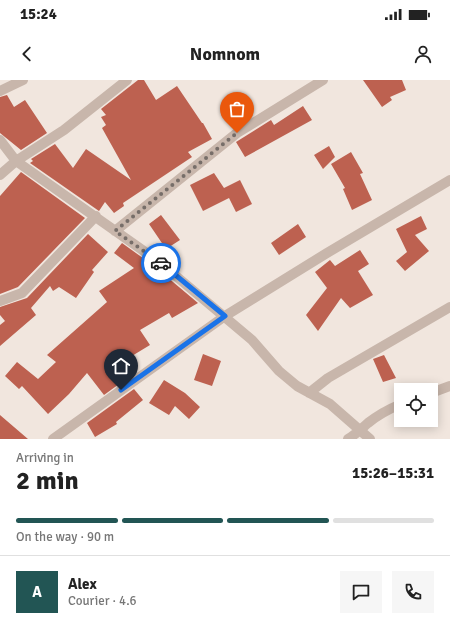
<!DOCTYPE html>
<html lang="en">
<head>
<meta charset="utf-8">
<style>
	:root { --surface:#fff; --page:#f6f6f6; --text:#222; --muted:#767676; --line:#e0e0e0; --accent:#225554 }
	body { margin:0; font-family:Signika,sans-serif; background:var(--page); color:var(--text); height:100vh; display:flex; flex-direction:column; font-size:15px; white-space:nowrap }
	* { box-sizing:border-box; margin:0 }
	p { font-size:13px; color:var(--muted) }
	.icon { flex:none; width:22px; height:22px; fill:none; stroke:currentColor; stroke-width:2; stroke-linecap:round; stroke-linejoin:round }
	.map { position:relative; height:359px; overflow:hidden }
	.panel { display:flex; flex-direction:column; background:var(--surface); flex:1 }
	.panel>* { flex:none }
	.controls { position:absolute; left:394px; top:303px; display:grid; gap:8px }
	.controls a { display:grid; place-items:center; width:44px; height:44px; border-radius:0px; background:var(--surface); box-shadow:0 2px 10px #0003; font-size:20px }
	.pin { position:absolute; display:grid; place-items:center; width:34px; height:34px; color:#fff; margin:-41px -17px; border-radius:50% 50% 50% 0; rotate:-45deg; box-shadow:0 0 4px #0007 }
	.pin .icon { rotate:45deg }
	.courier { position:absolute; display:grid; place-items:center; width:40px; height:40px; margin:-20px; border:3px solid #1a73e8; border-radius:50%; background:#fff; color:#222; box-shadow:0 1px 5px #0007 }
	.head em { font-style:normal; font-weight:800 }
	.head div { display:flex; flex-direction:column-reverse }
	.head { display:flex; align-items:center; justify-content:space-between; height:68px; padding:0 16px }
	h1 { font-size:26px; font-weight:800; line-height:30px }
	.bar { display:grid; grid-template-columns:repeat(4,1fr); gap:6px 4px; align-content:center; height:48px; padding:0 16px }
	.bar i { height:5px; border-radius:3px; background:var(--line) }
	.bar .active { background:var(--accent) }
	.bar p { grid-column:span 4 }
	.line { display:flex; align-items:center; gap:10px; padding:0 16px; border-top:1px solid var(--line) }
	.line div { flex:1 }
	.round { display:grid; place-items:center; flex:none; width:42px; height:42px; border-radius:0px; background:var(--page) }
	.status { display:flex; justify-content:space-between; align-items:center; height:28px; padding:0 20px; background:var(--surface); direction:ltr }
	.status svg { height:11px; fill:currentColor }
	header { display:flex; justify-content:space-between; align-items:center; height:52px; padding:0 16px; background:var(--surface); font-size:18px; font-weight:800 }
	.map>svg:first-child { display:block }
	.building { fill:#bd6150 }
	.lines { fill:none; stroke-linecap:round; stroke-linejoin:round }
	.minor { stroke:#c8b6ab; stroke-width:10 }
	.done { stroke:#776e69; stroke-width:4; stroke-dasharray:0 7.2 }
	.route { stroke:#1a73e8; stroke-width:5 }
</style>
</head>
<body>
<div class="status"><b>15:24</b><svg viewBox="0 0 49 12"><path d="M0 12V9h3v3zM5 12V6h3v6zM10 12V3h3v9zM15 12V0h3v12zM26 1h20v11H26zM47 4h2v5h-2z"/></svg></div>
<header><svg class="icon" aria-label="back" viewBox="0 0 24 24"><path d="M15 5l-7 7 7 7"/></svg>Nomnom<svg class="icon" aria-label="person" viewBox="0 0 24 24"><circle cx="12" cy="8" r="4"/><path d="M4 21q1-7 8-7t8 7"/></svg></header>
<div class="map">
<svg width="450" height="359" viewBox="0 0 450 359">
	<rect width="100%" height="100%" fill="#f1e6de"/>
	<path class="building" d="M138,0H144L156,20L177,6L202,43H203L212,59L188,72L192,77L123,123L124,126L114,133L105,122L99,131L30,83L33,81L31,79L55,64L73,88L86,69L131,100L102,48L106,45L101,37L106,35L101,29Z
		M363,0H402L406,10L390,17L392,20L382,27Z
		M7,15L14,27L25,20L47,53L21,70L0,53V17Z
		M303,26L312,40L245,77L236,62L271,40L274,45Z
		M329,66L335,77L323,89L314,75Z
		M351,72L363,93L360,94L372,120L352,130L343,109L345,108L331,84Z
		M21,92L85,138L18,207L0,214V116Z
		M214,93L224,108L240,100L252,124L236,132L229,118L203,131L190,105Z
		M161,135L180,160L166,169L149,144Z
		M421,136L427,149L415,155L429,171L405,191L396,181L407,172L396,149Z
		M298,144L306,157L279,175L271,163Z
		M88,154L108,172L92,190L94,192L76,218L59,207L53,211L50,206L31,228L36,235L0,266V245L5,241L0,235V227L27,218Z
		M122,163L154,186L198,223L172,238L169,233L140,250L150,265L122,282L124,285L118,289L126,299L104,315L87,293L69,314L48,334L22,306L19,309L5,296L17,282L38,299L56,282L47,275L107,222L99,211L134,188L114,173Z
		M360,170L369,184L358,191L373,215L350,228L341,218L318,251L306,235L327,208L315,192L330,180L335,186Z
		M203,274L221,281L212,306L194,300Z
		M384,275L396,298L383,302L373,279Z
		M164,300L185,313L200,327L189,339L175,326L169,335L149,323Z
		M134,309L143,320L116,342L117,344L95,357L87,343Z
		M0,335L28,359H0Z"/>
	<g class="lines">
		<path class="minor" d="M0,11L23,0
			M0,60L16,81L158,181L252,260L279,291L297,306L330,324L370,359
			M0,95L16,81L64,50L127,0
			M115,151L237,53L323,0
			M0,221L22,213L96,136
			M309,313L328,298L450,227
			M431,313L450,306
			M53,359L225,236L327,173L450,100
			M348,359C356,354 361,349 368,343C378,335 389,329 401,324"/>
	</g>
	<g class="lines">
		<path class="done" d="M161,183L115,151L237,53"/>
		<path class="route" d="M121,310L225,236L161,183"/>
	</g>
</svg>
<div class="controls">
<a><svg class="icon" aria-label="locate" viewBox="0 0 24 24"><circle cx="12" cy="12" r="6"/><path d="M12 2v4M12 18v4M2 12h4M18 12h4"/></svg></a>
</div>
<div class="pin" style="left:237px;top:53px;background:#ea580c"><svg class="icon" aria-label="bag" viewBox="0 0 24 24"><path d="M5 8h14l-1 12H6zM9 8a3 3 0 0 1 6 0"/></svg></div>
<div class="pin" style="left:121px;top:310px;background:#1f2937"><svg class="icon" aria-label="home" viewBox="0 0 24 24"><path d="M3 11l9-7 9 7M6 9v11h12V9"/></svg></div>
<div class="courier" style="left:161px;top:183px"><svg class="icon" aria-label="car" viewBox="0 0 24 24"><path d="M5 17H2v-5l4-1 3-4h7l3 4 3 1v5h-3M9 17h6M6 11h13"/><circle cx="7" cy="17" r="2"/><circle cx="17" cy="17" r="2"/></svg></div>
</div>
<section class="panel">
<div class="head"><div><h1>2 min</h1><p>Arriving in</p></div><em>15:26–15:31</em></div>
<div class="bar"><i class="active"></i><i class="active"></i><i class="active"></i><i></i><p>On the way · 90 m</p></div>
<div class="line" style="height:72px"><b class="round" style="background:var(--accent);color:#fff">A</b><div><b>Alex</b><p>Courier · 4.6</p></div><a class="round"><svg class="icon" aria-label="chat" viewBox="0 0 24 24"><path d="M4 5h16v11H9l-5 4z"/></svg></a><a class="round"><svg class="icon" aria-label="phone" viewBox="0 0 24 24"><path d="M5 4h4l2 5-3 2q2 4 5 5l2-3 5 2v4C11 20 4 13 5 4z"/></svg></a></div>
</section>
</body>
</html>
